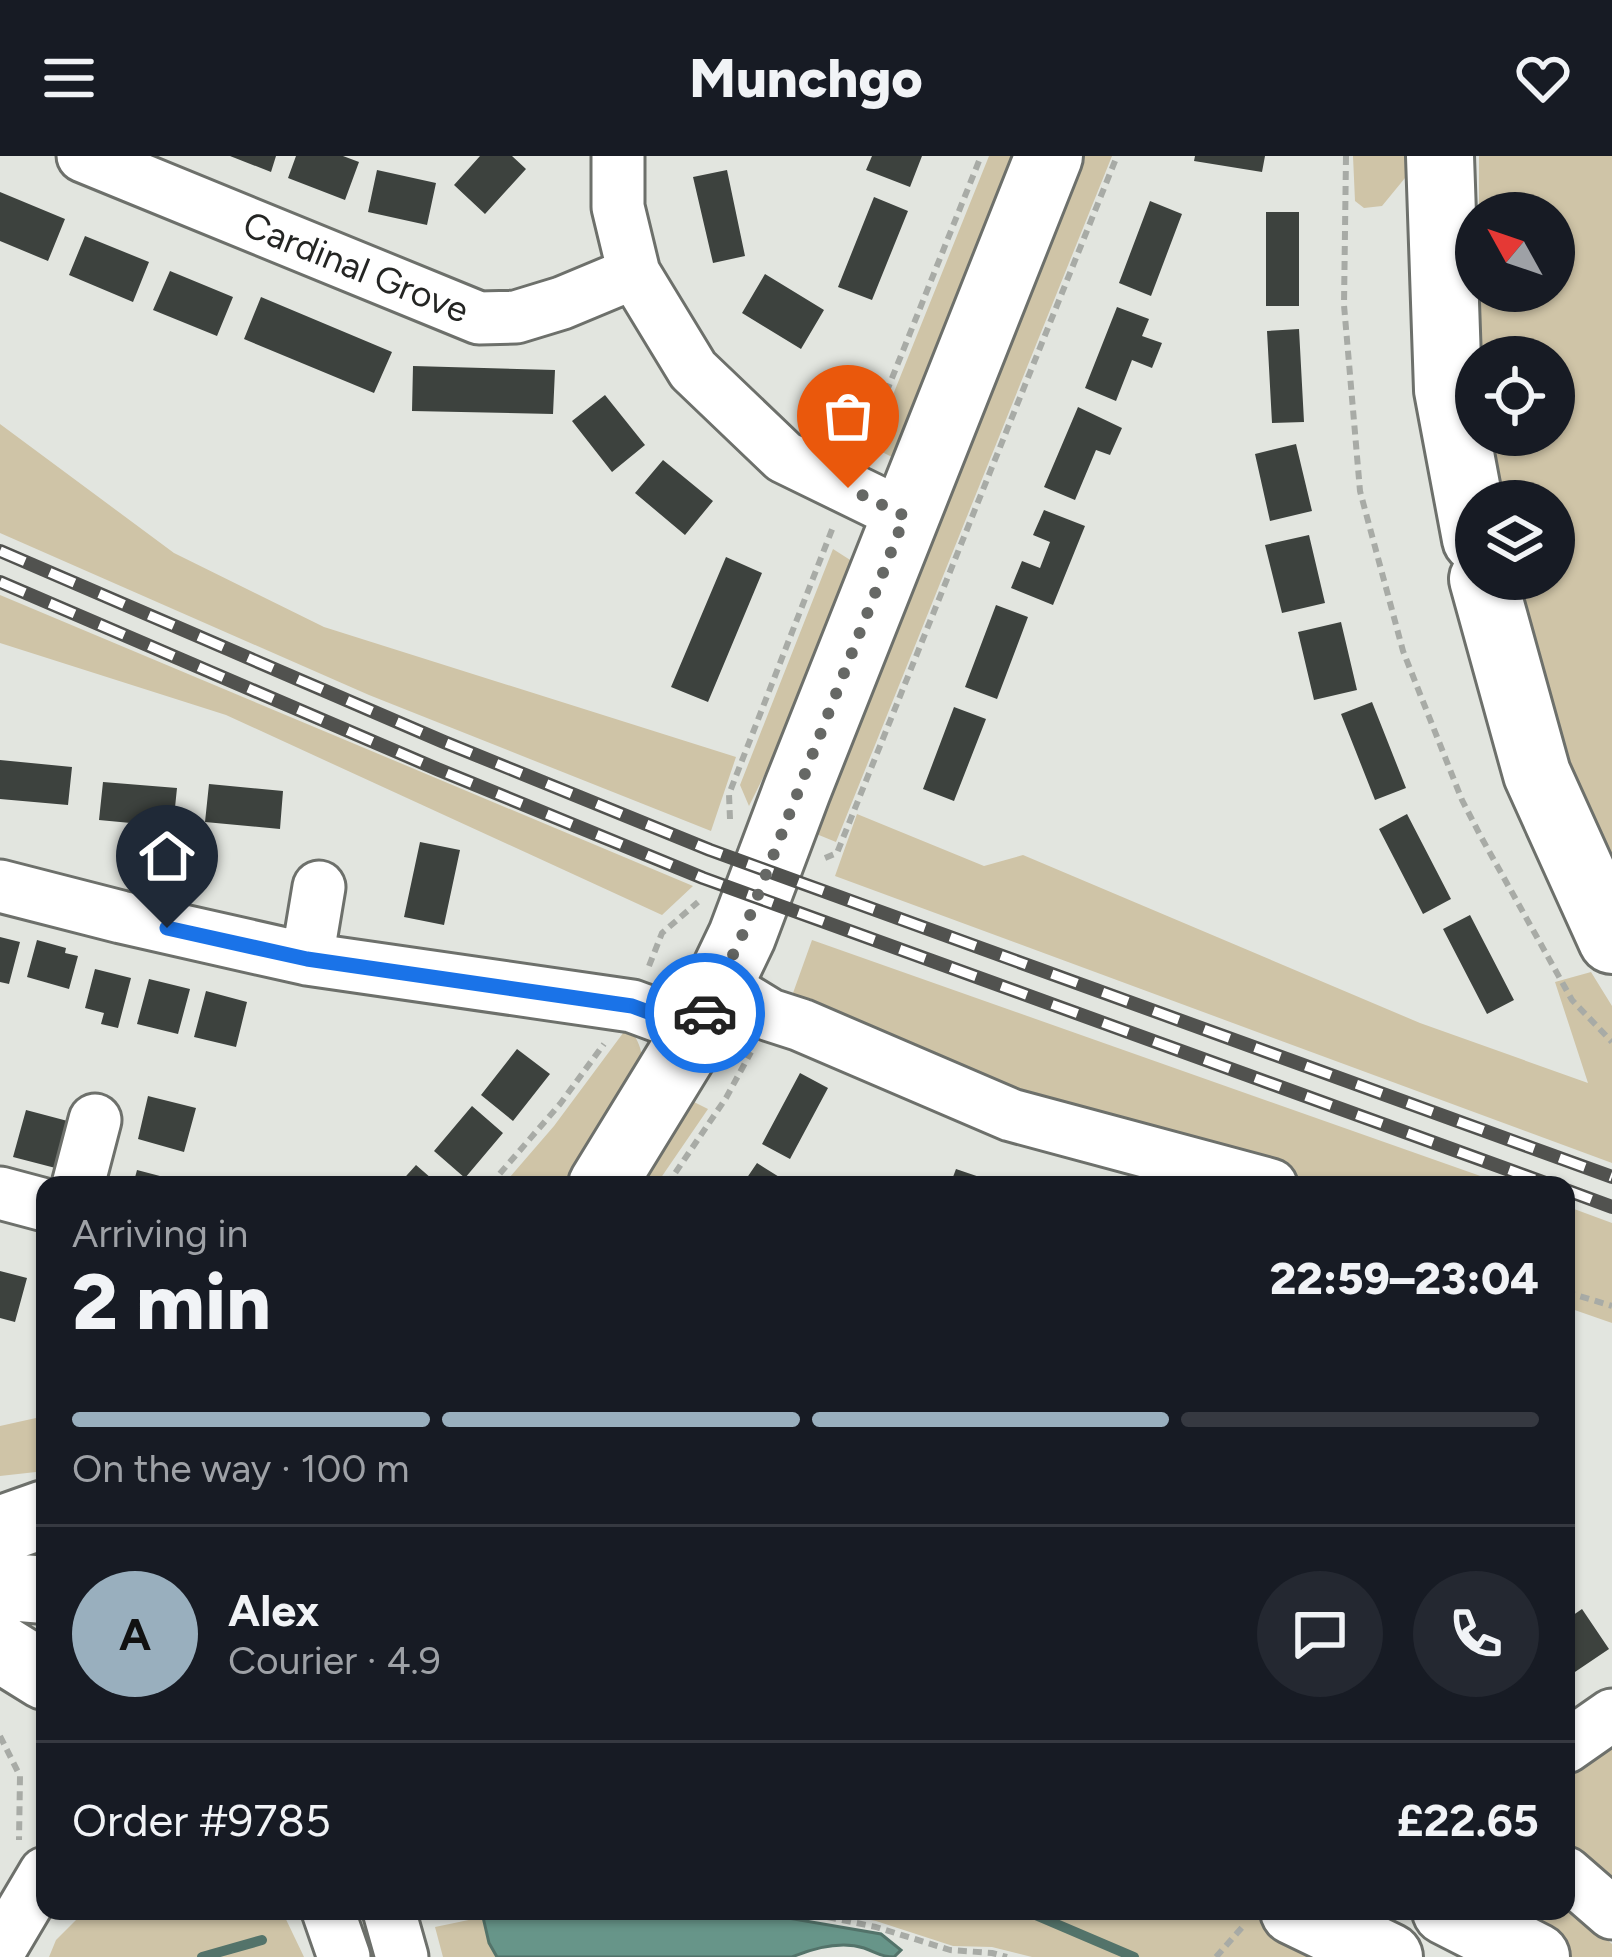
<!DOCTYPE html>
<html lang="en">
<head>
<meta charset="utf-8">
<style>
	:root { --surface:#171b24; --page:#242831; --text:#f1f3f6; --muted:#9ea1a6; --line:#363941; --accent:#99afbe }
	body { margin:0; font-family:Figtree,sans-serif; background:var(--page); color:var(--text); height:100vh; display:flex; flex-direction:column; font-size:45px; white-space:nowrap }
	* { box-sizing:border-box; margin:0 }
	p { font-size:39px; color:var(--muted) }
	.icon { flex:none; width:66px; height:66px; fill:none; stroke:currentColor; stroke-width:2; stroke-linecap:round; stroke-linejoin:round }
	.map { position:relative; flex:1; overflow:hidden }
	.panel { position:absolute; left:36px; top:1020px; width:1539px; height:744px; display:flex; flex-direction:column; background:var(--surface); border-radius:24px; box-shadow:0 3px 9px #0004 }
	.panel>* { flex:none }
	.needle { width:78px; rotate:310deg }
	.buttons { position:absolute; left:1455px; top:36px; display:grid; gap:24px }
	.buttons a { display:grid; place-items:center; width:120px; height:120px; border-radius:50%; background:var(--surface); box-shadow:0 3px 9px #0004; font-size:60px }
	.pin { position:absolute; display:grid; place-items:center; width:102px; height:102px; color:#fff; margin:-123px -51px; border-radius:50% 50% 50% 0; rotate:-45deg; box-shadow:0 0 12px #0007 }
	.pin .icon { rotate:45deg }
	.courier { position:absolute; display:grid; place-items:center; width:120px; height:120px; margin:-60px; border:9px solid #1a73e8; border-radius:50%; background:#fff; color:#222; box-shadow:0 3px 15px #0007 }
	.head em { font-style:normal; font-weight:800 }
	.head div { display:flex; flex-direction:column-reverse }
	.head { display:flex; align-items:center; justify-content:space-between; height:204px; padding:0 36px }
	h1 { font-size:78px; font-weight:800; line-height:90px }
	.bar { display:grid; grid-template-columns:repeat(4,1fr); gap:18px 12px; align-content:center; height:144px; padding:0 36px }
	.bar i { height:15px; border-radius:9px; background:var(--line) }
	.bar .on { background:var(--accent) }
	.bar p { grid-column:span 4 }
	.line { display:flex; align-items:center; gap:30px; padding:0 36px; border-top:3px solid var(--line) }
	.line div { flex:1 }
	.round { display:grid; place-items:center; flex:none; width:126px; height:126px; border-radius:63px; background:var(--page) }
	header { display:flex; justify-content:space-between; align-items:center; height:156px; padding:0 36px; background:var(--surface); font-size:54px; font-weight:800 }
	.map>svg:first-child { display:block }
	.green { fill:#cfc4a7 }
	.water { fill:#679589; stroke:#53736a; stroke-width:3 }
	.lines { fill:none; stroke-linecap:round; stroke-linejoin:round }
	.stream { stroke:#53736a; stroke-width:10 }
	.building { fill:#3d423e }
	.minor-casing { stroke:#6d706b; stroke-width:57 }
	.major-casing { stroke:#6d706b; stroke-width:72 }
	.highway-casing { stroke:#6d706b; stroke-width:72 }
	.path { stroke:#a8aba6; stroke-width:6; stroke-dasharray:9 6; stroke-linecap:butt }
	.minor { stroke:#fff; stroke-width:51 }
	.major { stroke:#fff; stroke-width:66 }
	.highway { stroke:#fff; stroke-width:66 }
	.rail-casing { stroke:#51524f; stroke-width:14 }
	.rail { stroke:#fff; stroke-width:9; stroke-dasharray:27; stroke-linecap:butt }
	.done { stroke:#666865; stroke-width:12; stroke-dasharray:0 21.6 }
	.route { stroke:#1a73e8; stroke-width:15 }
	.labels { text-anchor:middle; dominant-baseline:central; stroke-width:12; stroke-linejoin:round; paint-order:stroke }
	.street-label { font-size:36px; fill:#242523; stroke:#fff }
</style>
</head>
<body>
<header><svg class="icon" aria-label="menu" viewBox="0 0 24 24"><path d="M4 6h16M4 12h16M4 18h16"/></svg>Munchgo<svg class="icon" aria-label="heart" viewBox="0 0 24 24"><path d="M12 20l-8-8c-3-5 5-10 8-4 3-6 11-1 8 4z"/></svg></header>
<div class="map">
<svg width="1612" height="1801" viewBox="0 0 1612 1801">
	<rect width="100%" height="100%" fill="#e2e5df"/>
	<path class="green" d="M989,0H1022L900,305L872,291Z
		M1077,0H1112L836,686L809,675Z
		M1353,0H1408L1405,22L1382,50L1364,52L1355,45Z
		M1479,0H1612V704L1556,581L1511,423H1554V345H1499L1488,279H1554V201H1480L1479,135H1554V57H1479Z
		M0,268L174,397L324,471L736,601L711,675L369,539L0,377Z
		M833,393L858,409L810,527L749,650L740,629Z
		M0,439L693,730L662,759L226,559L0,487Z
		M857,658L984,710L1023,699L1420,867L1588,927L1555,826L1591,816L1612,850V1007L835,720Z
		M812,784L1506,1029H1308L1017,945L788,851Z
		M629,869C633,877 640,888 641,896C646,928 585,1003 565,1029H503L554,970Z
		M680,939L708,953L656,1029L631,1010Z
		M1566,1050L1612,1067V1167L1566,1151Z
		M45,1260V1315L0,1320V1270Z
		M1612,1578V1728L1566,1682V1609Z
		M1566,1745L1612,1788V1801H1570L1505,1760L1503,1755H1566Z
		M85,1755H282L304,1801H49L56,1784Z
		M825,1755H1257L1350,1801H1032L992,1791L953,1790L876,1765Z
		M483,1761L489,1787L497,1801H443L435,1771Z"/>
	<path class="water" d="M521,1755L753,1756L881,1778L901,1794L894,1801C881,1801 876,1796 864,1792C841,1785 814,1792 792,1801H497L489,1787L483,1761Z"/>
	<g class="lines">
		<path class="stream" d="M1026,1755L1134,1801
			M202,1801L262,1784"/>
	</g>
	<path class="building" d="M230,0H276L271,16Z
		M296,0H343L359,6L345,44L288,22Z
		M480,0H512L526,13L485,58L454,29Z
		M872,0H922L910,31L866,14Z
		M1195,0H1265L1262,16L1194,5Z
		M377,14L436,27L427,69L368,56Z
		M727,14L745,100L713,107L693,21Z
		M0,36L65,63L48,105L0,85Z
		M874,41L908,55L872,144L838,131Z
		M1150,45L1182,58L1151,140L1119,127Z
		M1266,56H1299V150H1266Z
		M85,80L149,106L133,146L69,119Z
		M170,115L233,141L217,180L153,154Z
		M765,118L824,154L801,193L742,157Z
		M261,141L392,196L374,237L244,183Z
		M1117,151L1149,163L1142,180L1162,187L1152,212L1132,204L1116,245L1085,232Z
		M1299,173L1304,266L1272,267L1267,175Z
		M413,210L555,214L553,258L412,255Z
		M605,239L645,289L612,316L572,265Z
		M1078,251L1122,272L1110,299L1096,294L1075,344L1044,331Z
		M1296,288L1312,355L1270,365L1255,298Z
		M663,304L713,345L685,379L635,337Z
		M1044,354L1085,370L1053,449L1011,432L1022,405L1040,412L1050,386L1033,379Z
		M1309,379L1325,447L1282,457L1265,389Z
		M726,401L762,417L708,546L671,531Z
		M996,449L1028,461L997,543L965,531Z
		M1341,466L1357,534L1314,544L1298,476Z
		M1372,546L1406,632L1375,644L1341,558Z
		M954,551L986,563L954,645L923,633Z
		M0,604L72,611L68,649L0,643Z
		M103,626L177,632L173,671L99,664Z
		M209,628L283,635L280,673L205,666Z
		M1407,658L1451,743L1423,758L1379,673Z
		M420,686L460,694L444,769L404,761Z
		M1470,759L1514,844L1487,858L1443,773Z
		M0,781L20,786L9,828L0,826Z
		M37,784L66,792L65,797L78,800L69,833L27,821Z
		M95,813L131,822L118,872L101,868L104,857L85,852Z
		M149,823L190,833L178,878L137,868Z
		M206,835L247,846L236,891L194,881Z
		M517,893L550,918L513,965L481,939Z
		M800,917L828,932L790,1003L762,988Z
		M148,940L196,952L184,996L138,983Z
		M472,950L503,977L465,1022L434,995Z
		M26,954L79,968L67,1015L13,1001Z
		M757,1007L784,1024L781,1029H742Z
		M416,1009L439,1029H398Z
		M956,1013L1000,1028V1029H950Z
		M137,1014L179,1025L178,1029H133Z
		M0,1115L27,1122L15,1166L0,1162Z
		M1582,1453L1609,1493L1566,1522V1464Z"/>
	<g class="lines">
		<g class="minor-casing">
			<path id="minor" d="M83,0L479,162L516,161L562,147L634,117
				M618,0V51L634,117L693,214L784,301L905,360
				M0,730L121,761L307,803L632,850L697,874
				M307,803L319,731
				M719,828L770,859L801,869L1011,959L1271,1029
				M78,1029L95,964
				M0,1037L45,1049
				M1566,1591L1612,1559
				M1566,1717L1612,1757
				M328,1755L344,1801
				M389,1755L402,1801
				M0,1793L45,1717"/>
		</g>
		<g class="major-casing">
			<path id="major" d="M1440,0L1448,234L1476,383
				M1483,423L1537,618L1612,784
				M602,1029L697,874L742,780L797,634L1049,0
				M0,1374L45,1358"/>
		</g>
		<g class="highway-casing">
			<path id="highway" d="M0,1425L21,1432L45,1434
				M0,1492L45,1520
				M1294,1755L1389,1801
				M1446,1755L1536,1801"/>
		</g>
		<path class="path" d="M1346,0L1344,149L1360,335L1403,495L1462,644L1480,679L1572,844L1612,886
			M864,292L981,0
			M730,663L729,638L833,371
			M825,702L837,697L1117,0
			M649,810L662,777L698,746
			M490,1029L560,948L604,888
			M667,1029L726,942L751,896
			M1566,1136L1612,1150
			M0,1580L20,1620L19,1684
			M798,1755L876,1771L950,1794L992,1797L1007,1801
			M433,1760L468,1755
			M1216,1801L1245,1768"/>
		<use href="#minor" class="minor"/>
		<use href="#major" class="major"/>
		<use href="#highway" class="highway"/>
		<g class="rail-casing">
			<path id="rail" d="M0,395L444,586L710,694L1612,1021
				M0,426L437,613L703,722L1551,1029
				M1566,1034L1612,1051"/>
		</g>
		<use href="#rail" class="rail"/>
	</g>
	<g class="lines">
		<path class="done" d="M705,857L742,780L905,360L848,332"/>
		<path class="route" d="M167,772L307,803L632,850L697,874L705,857"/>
	</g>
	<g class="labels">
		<g class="street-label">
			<text transform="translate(356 111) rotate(22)">Cardinal Grove</text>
		</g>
	</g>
</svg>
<div class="buttons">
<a><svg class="needle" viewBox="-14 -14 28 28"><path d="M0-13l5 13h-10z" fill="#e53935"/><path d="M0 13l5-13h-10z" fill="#9ea1a6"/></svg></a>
<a><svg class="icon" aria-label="locate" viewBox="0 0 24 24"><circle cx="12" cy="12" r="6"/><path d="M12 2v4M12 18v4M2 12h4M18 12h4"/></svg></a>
<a><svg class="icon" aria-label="layers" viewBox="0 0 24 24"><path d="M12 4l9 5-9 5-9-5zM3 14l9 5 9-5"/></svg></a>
</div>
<div class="pin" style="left:848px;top:332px;background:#ea580c"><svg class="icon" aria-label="bag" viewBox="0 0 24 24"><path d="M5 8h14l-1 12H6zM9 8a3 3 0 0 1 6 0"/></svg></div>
<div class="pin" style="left:167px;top:772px;background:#1f2937"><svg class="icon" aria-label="home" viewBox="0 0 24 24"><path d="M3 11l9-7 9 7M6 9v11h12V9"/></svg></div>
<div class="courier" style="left:705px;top:857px"><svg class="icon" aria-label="car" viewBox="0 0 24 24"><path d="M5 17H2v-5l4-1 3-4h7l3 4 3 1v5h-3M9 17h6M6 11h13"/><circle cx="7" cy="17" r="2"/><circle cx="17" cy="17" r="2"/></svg></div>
<section class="panel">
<div class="head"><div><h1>2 min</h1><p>Arriving in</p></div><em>22:59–23:04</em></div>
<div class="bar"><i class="on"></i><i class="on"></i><i class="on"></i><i></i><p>On the way · 100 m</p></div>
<div class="line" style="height:216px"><b class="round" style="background:var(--accent);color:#111">A</b><div><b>Alex</b><p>Courier · 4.9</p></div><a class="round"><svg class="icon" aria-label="chat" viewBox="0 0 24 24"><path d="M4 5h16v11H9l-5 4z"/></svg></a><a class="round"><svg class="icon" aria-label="phone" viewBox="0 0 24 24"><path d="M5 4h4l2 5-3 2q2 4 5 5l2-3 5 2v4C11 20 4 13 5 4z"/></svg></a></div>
<div class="line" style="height:156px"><div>Order #9785</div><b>£22.65</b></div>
</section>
</div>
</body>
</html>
